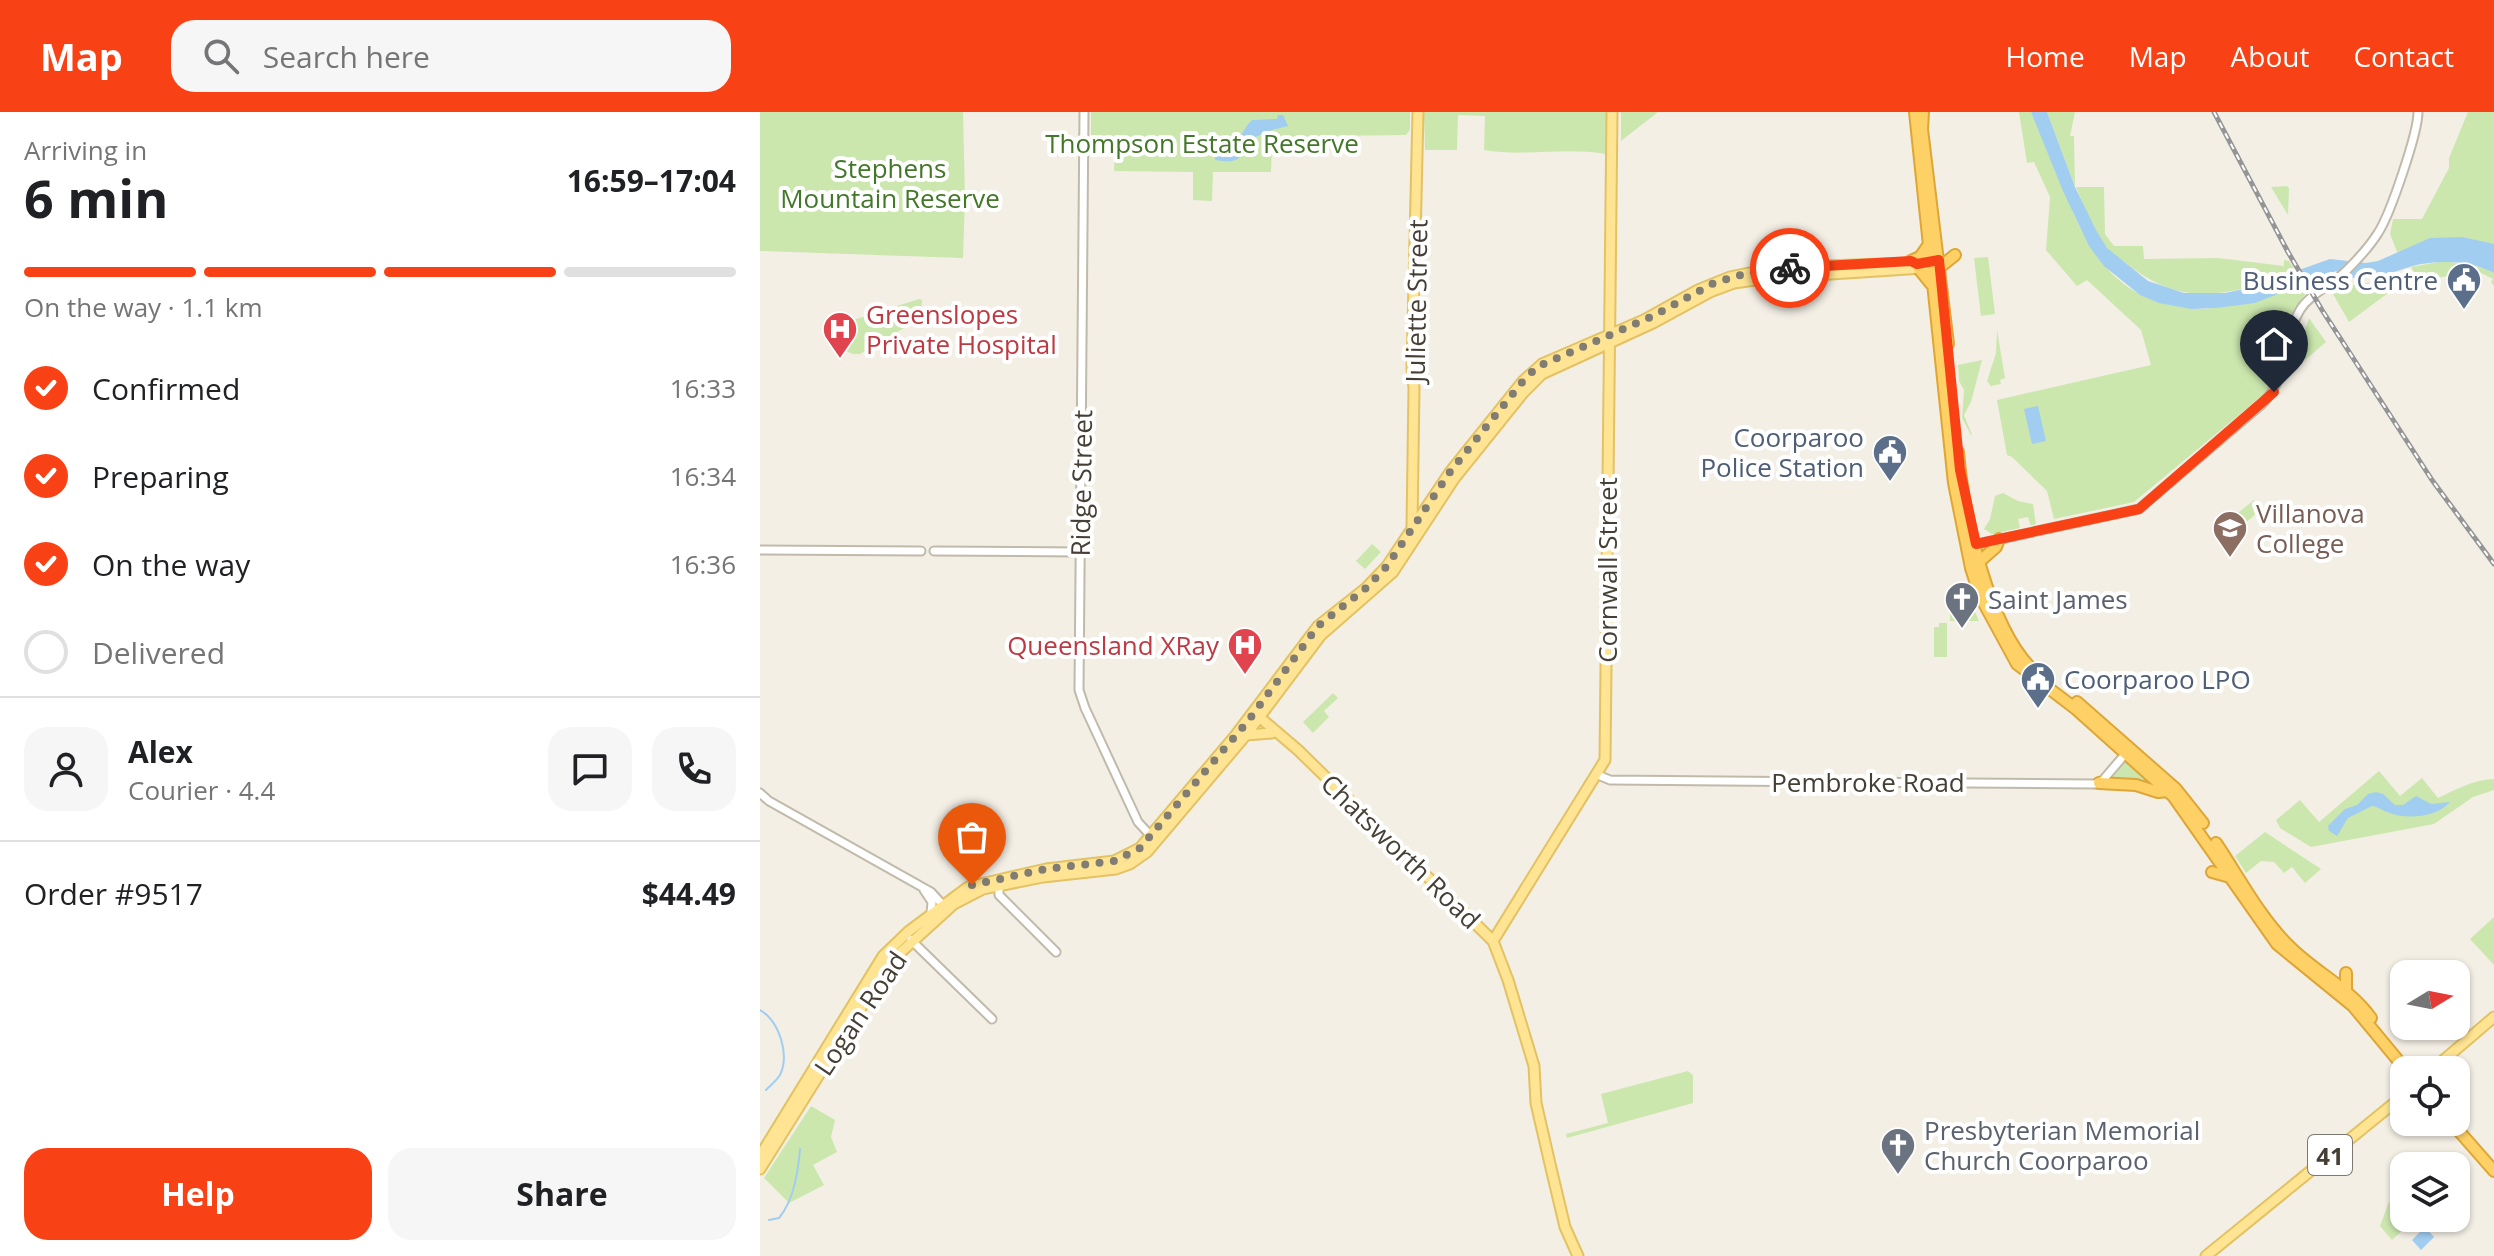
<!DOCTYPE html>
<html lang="en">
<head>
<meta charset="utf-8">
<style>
	:root { --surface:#fff; --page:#f6f6f6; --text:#202124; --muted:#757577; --line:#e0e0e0; --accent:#f94116 }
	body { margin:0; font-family:"Open Sans",sans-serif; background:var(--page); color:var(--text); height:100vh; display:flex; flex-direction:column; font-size:30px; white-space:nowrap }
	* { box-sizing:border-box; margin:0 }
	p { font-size:26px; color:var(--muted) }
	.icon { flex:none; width:44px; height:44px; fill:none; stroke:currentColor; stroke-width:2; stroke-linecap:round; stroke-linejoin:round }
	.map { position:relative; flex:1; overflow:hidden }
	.side { display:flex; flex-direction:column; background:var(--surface); width:760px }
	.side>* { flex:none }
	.needle { width:52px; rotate:80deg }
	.fabs { position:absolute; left:1630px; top:848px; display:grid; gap:16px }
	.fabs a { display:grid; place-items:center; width:80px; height:80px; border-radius:16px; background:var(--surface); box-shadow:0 2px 6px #0004; font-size:40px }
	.pin { position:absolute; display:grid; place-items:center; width:68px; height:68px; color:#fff; margin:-82px -34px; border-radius:50% 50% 50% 0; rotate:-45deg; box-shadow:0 0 8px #0007 }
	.pin .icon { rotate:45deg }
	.courier { position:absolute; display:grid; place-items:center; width:80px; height:80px; margin:-40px; border:6px solid #f94116; border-radius:50%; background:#fff; color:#222; box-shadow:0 2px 10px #0007 }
	.head em { font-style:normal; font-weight:700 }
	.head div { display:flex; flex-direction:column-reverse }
	.head { display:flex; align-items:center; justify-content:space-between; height:136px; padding:0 24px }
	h1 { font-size:52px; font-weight:700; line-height:60px }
	.bar { display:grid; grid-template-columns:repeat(4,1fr); gap:12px 8px; align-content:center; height:96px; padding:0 24px }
	.bar i { height:10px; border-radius:6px; background:var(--line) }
	.bar .active { background:var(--accent) }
	.bar p { grid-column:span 4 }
	.line { display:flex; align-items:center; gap:20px; padding:0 24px; border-top:2px solid var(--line) }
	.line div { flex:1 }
	.round { display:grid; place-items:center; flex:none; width:84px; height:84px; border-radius:24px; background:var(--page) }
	ol { padding:0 24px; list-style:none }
	li { display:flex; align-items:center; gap:24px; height:88px }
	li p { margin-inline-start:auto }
	li .icon { padding:8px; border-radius:50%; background:var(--accent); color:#fff; stroke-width:4 }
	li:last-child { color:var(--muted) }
	li i { width:44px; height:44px; border:4px solid var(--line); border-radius:50% }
	.cta { display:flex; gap:16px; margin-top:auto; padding:16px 24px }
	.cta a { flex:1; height:92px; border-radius:24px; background:var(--accent); color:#fff; font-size:32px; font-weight:700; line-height:92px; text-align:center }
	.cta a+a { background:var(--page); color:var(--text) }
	header { display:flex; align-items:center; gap:48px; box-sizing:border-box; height:112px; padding:0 40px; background:var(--accent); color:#fff }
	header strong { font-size:38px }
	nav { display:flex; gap:44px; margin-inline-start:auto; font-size:28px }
	.search { width:560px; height:72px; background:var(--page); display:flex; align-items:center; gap:20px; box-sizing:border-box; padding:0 28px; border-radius:24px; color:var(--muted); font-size:30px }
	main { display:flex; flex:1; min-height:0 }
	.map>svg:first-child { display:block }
	.green { fill:#cbe7ae }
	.water { fill:#a1cdf0 }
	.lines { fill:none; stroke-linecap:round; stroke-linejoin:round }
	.stream { stroke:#a1cdf0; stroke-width:2 }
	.minor-casing { stroke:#c1baab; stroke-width:11 }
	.major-casing { stroke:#e3c263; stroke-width:13 }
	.highway-casing { stroke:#dda636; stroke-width:14 }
	.minor { stroke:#fff; stroke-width:7 }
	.major { stroke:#fee493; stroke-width:9 }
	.highway { stroke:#fdd166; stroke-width:10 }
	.rail-casing { stroke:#959595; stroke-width:5 }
	.rail { stroke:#fff; stroke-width:2; stroke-dasharray:6; stroke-linecap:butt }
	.done { stroke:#827d73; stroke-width:8; stroke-dasharray:0 14.4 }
	.route { stroke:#f94116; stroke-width:10 }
	.labels { text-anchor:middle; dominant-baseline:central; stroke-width:8; stroke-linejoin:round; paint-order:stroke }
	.shield { fill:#fff; stroke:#7d7972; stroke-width:2 }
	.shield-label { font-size:24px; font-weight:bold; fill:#453f35 }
	.park-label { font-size:26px; fill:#437729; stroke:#fff }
	.service-label { font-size:26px; fill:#4e5e75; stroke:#fff; text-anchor:end }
	.street-label { font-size:26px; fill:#453f35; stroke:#fff }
	.health-label { font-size:26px; fill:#be3a42; stroke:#fff; text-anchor:start }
	.education-label { font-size:26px; fill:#785e54; stroke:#fff; text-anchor:start }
	.worship-label { font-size:26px; fill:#5b616d; stroke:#fff; text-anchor:start }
</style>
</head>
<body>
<header>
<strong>Map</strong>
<div class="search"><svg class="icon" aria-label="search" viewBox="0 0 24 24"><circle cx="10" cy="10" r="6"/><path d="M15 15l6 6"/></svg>Search here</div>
<nav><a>Home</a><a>Map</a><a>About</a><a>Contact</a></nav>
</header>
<main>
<section class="side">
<div class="head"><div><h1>6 min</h1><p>Arriving in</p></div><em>16:59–17:04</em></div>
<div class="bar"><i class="active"></i><i class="active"></i><i class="active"></i><i></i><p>On the way · 1.1 km</p></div>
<ol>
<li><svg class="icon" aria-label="check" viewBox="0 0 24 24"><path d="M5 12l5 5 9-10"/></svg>Confirmed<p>16:33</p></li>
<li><svg class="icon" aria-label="check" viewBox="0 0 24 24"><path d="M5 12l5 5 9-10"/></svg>Preparing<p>16:34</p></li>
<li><svg class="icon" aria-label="check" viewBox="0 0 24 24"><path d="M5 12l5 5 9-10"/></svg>On the way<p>16:36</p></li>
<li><i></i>Delivered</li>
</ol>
<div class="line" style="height:144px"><a class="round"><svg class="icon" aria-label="person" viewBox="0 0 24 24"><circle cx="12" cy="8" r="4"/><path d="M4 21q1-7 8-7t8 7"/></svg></a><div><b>Alex</b><p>Courier · 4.4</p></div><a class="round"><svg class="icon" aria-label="chat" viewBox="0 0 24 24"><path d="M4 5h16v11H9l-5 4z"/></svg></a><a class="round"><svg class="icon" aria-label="phone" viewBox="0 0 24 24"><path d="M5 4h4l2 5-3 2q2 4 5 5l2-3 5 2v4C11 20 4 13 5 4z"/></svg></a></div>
<div class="line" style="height:104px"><div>Order #9517</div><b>$44.49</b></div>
<div class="cta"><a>Help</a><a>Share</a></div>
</section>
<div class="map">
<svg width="1734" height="1144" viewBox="0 0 1734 1144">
	<rect width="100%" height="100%" fill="#f3efe5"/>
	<path class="green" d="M0,0H203L205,85L203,146L0,139Z
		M331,0H650V18L646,23L565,24L541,36H512L511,60H453L452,89L433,88V60L354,59L355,32H331Z
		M664,0H847V39L845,42C804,35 764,45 724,38L725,4L698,3L697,38H665Z
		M861,0H898L861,29Z
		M1259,0H1271C1279,18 1289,37 1296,56C1319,119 1342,181 1416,194C1430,197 1445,198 1459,195C1484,190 1511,184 1536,176C1548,172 1556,165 1569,163L1566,170L1546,181L1535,196L1528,210L1514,266L1505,281L1485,298L1374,390L1294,407L1287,379L1252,345L1247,343L1237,288L1391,253L1381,218L1327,168L1317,174L1286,138L1290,85L1274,50L1267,51Z
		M1287,0H1315L1310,24H1314L1315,75Z
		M1708,0H1734V142L1639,145L1630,122L1633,107H1662L1689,56V46Z
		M1527,74L1529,76L1528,103L1511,75Z
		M1316,75H1344L1345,122L1354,134H1383L1384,147L1458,146L1524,154V148L1529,149L1536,159C1471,183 1425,198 1367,152C1360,147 1352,142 1347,136C1332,120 1325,95 1316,75Z
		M1228,145L1235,202L1221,204L1214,146Z
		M1684,149L1724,156L1734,161V174L1731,170L1733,167L1717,159L1660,169L1651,155Z
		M1633,168L1643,170L1589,210L1573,182C1593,168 1609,173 1633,168Z
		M159,187L162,188L161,206L100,242H93L76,235L82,215L87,210Z
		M1549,206L1566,230L1530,261L1529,259L1533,235L1541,230Z
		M1237,218L1245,266L1240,268L1241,272L1231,274L1227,269L1236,241Z
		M1222,248L1211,290L1204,303L1212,323H1211L1202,306L1204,278L1199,269L1198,253Z
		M1243,381L1258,389L1273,392L1276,412L1271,414L1268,405L1258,407L1260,416L1232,422L1224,417L1230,407L1235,384Z
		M1494,388L1507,404L1504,406L1498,400L1481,415L1473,405Z
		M612,432L621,440L605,457L596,449Z
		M1210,488L1219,509H1190V492Z
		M1179,511H1187V545H1174V515H1179Z
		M573,581L578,586L564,599L569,605L553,621L543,610Z
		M1366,649L1400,677L1349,670Z
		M1619,659L1640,684L1662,666L1678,686C1695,678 1712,668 1734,667V678L1713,685L1674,712L1551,735L1520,716L1516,708L1540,688L1559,710Z
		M1505,720L1561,757L1545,771L1532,755L1524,761L1514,750L1501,749L1486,761L1475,744Z
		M1734,805V853L1710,827Z
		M928,959L933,963V991L807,1026L806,1022L848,1011L841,982Z
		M51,994L75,1008L71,1025L77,1040L53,1053L64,1073L29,1091L4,1066Z
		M1644,1079V1106H1656L1632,1128L1620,1114L1628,1092L1638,1081L1640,1083Z"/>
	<path class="water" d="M1271,0H1287L1315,75L1336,118L1347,136L1388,169L1424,181H1465L1488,176L1570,147L1606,151L1618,149L1670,126L1702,125L1734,132V161C1711,149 1686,148 1661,152C1633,158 1603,177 1576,159L1495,191L1456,196L1431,197L1399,191L1380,183L1344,154L1329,134L1303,79Z
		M518,3H523L528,14C517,17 505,19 496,25C479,39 487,54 455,48L456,37C484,35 476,24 492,8L517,7Z
		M1278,294L1286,329L1272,332L1264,297Z
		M1616,680L1623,682L1635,693H1643L1656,684L1671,692L1690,690C1677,705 1648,708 1630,701C1623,699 1619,695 1612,694L1588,706L1577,724L1569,719L1568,714L1585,697L1597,693L1608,682Z
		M1665,1115L1674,1125L1661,1138L1652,1128Z"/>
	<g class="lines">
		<path class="stream" d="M0,898C19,909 30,942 20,963C16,969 11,973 6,978
			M9,1108L19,1106C34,1088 38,1060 40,1037"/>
		<g class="minor-casing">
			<path id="minor" d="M324,0L319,578L325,596L378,710L390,723
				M1213,433L1379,397L1502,292C1529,266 1521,229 1540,198C1550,181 1573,173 1587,158C1598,147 1610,134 1618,121C1630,103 1658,21 1658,0
				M0,438L161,439
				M174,439L320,440
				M838,663L850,668L1335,672L1343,668L1367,640
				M0,681L9,689L171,780L182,792
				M239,774V783L296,840
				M164,778L172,790L171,801
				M151,828L232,907"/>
		</g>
		<g class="major-casing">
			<path id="major" d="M652,415L654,276L652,257L658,0
				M497,603L538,638L733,829L748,868L774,954L776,991L790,1052L805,1115L818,1144
				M486,623L512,621
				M733,829L845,648L852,0
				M1672,958L1734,905
				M0,1044L123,844L149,819L208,775L286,757L354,749L380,736L475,624L558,514L606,476L627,454L690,360L763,269L782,252L884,208L938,178L970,165L994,160L1065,154L1156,151
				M0,1057L129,851L194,792L223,777L283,765L356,757L370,752L387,740L486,623L561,523L633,460L694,367L763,281L782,262L893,211L950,180L974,171L1009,166L1163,156
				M1446,1144L1644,983"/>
		</g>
		<g class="highway-casing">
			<path id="highway" d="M1155,0L1194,371L1211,456L1220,484L1257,552L1316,597L1413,684L1517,832L1593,894L1646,958
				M1163,0L1162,17L1188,232
				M1151,149L1160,145L1167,135
				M1180,155L1195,143
				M1159,157L1171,172
				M1198,340C1203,400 1229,518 1274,559
				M1220,449L1236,435L1239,427
				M1317,590L1416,677L1443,711
				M1339,671L1376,673L1398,680L1408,679
				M1456,731C1479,765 1499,804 1528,833C1554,860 1589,875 1611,906
				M1452,760L1470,765
				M1586,878V861
				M1691,1010L1734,1059"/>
		</g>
		<use href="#minor" class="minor"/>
		<use href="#major" class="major"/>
		<use href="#highway" class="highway"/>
		<g class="rail-casing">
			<path id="rail" d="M1454,0L1528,140L1562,198L1672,368L1734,452"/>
		</g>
		<use href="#rail" class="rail"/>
	</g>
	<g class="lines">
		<path class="done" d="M212,773L286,757L354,749L380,736L488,609L558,514L606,476L627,454L690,360L763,269L777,255L893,204L954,171L987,161L1030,156"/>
		<path class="route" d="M1030,156L1151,149L1157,152L1179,148L1200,358L1216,432L1379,397L1514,280"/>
	</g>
	<defs>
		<g id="civic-pin" transform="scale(1.8)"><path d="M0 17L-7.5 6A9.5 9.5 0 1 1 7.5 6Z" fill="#5c6f8a" stroke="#fff"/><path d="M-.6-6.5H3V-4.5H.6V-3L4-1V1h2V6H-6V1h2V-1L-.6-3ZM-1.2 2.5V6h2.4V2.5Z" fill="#fff"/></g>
		<g id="hospital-pin" transform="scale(1.8)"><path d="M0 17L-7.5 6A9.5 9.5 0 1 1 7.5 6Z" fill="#e0444e" stroke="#fff"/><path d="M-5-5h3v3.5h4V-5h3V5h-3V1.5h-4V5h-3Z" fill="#fff"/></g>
		<g id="school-pin" transform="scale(1.8)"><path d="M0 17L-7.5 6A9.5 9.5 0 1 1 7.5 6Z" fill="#8d6e63" stroke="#fff"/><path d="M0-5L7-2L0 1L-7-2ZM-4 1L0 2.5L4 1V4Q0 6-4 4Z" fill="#fff"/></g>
		<g id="church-pin" transform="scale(1.8)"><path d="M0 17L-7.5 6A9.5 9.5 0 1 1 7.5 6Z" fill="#6b7280" stroke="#fff"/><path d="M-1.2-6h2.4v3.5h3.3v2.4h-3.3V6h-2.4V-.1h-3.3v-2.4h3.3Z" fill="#fff"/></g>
	</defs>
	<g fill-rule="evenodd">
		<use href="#civic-pin" x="1704" y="168"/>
		<use href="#hospital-pin" x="80" y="217"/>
		<use href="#civic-pin" x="1130" y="340"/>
		<use href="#school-pin" x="1470" y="416"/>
		<use href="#church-pin" x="1202" y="487"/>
		<use href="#hospital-pin" x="485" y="533"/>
		<use href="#civic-pin" x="1278" y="567"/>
		<use href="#church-pin" x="1138" y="1033"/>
	</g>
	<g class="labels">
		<rect class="shield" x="1548" y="1023" width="44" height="40" rx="6"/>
		<g class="shield-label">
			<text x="1570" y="1043">41</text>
		</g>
		<g class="park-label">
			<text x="442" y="31">Thompson Estate Reserve</text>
			<text x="130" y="56">Stephens<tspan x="130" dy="30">Mountain Reserve</tspan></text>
		</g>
		<g class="service-label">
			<text x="1678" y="168">Business Centre</text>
			<text x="1104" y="325">Coorparoo<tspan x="1104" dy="30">Police Station</tspan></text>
			<text x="1304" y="567" text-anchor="start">Coorparoo LPO</text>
		</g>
		<g class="street-label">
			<text transform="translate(656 189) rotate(-89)">Juliette Street</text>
			<text transform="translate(321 371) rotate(-89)">Ridge Street</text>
			<text transform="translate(847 458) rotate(-90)">Cornwall Street</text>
			<text x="1108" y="670">Pembroke Road</text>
			<text transform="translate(641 739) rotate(44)">Chatsworth Road</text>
			<text transform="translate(100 901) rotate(-56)">Logan Road</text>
		</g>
		<g class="health-label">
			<text x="106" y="202">Greenslopes<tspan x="106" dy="30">Private Hospital</tspan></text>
			<text x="459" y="533" text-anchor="end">Queensland XRay</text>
		</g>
		<g class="education-label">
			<text x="1496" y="401">Villanova<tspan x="1496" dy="30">College</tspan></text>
		</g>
		<g class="worship-label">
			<text x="1228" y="487">Saint James</text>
			<text x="1164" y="1018">Presbyterian Memorial<tspan x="1164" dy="30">Church Coorparoo</tspan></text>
		</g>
	</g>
</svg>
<div class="fabs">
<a><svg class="needle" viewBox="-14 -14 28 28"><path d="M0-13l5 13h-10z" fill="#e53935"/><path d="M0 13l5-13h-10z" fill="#757577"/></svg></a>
<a><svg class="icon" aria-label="locate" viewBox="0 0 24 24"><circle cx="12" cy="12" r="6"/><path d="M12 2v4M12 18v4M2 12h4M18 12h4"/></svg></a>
<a><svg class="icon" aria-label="layers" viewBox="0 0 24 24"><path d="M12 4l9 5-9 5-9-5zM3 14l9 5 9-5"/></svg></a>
</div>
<div class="pin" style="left:212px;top:773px;background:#ea580c"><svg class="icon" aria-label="bag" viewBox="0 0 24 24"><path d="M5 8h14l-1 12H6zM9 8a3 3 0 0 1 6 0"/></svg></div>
<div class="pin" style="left:1514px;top:280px;background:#1f2937"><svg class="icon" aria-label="home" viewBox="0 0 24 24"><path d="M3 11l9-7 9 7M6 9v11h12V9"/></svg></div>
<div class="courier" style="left:1030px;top:156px"><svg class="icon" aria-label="bike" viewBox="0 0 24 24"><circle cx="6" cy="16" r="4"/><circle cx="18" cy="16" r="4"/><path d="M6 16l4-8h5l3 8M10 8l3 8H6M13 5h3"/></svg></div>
</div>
</main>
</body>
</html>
